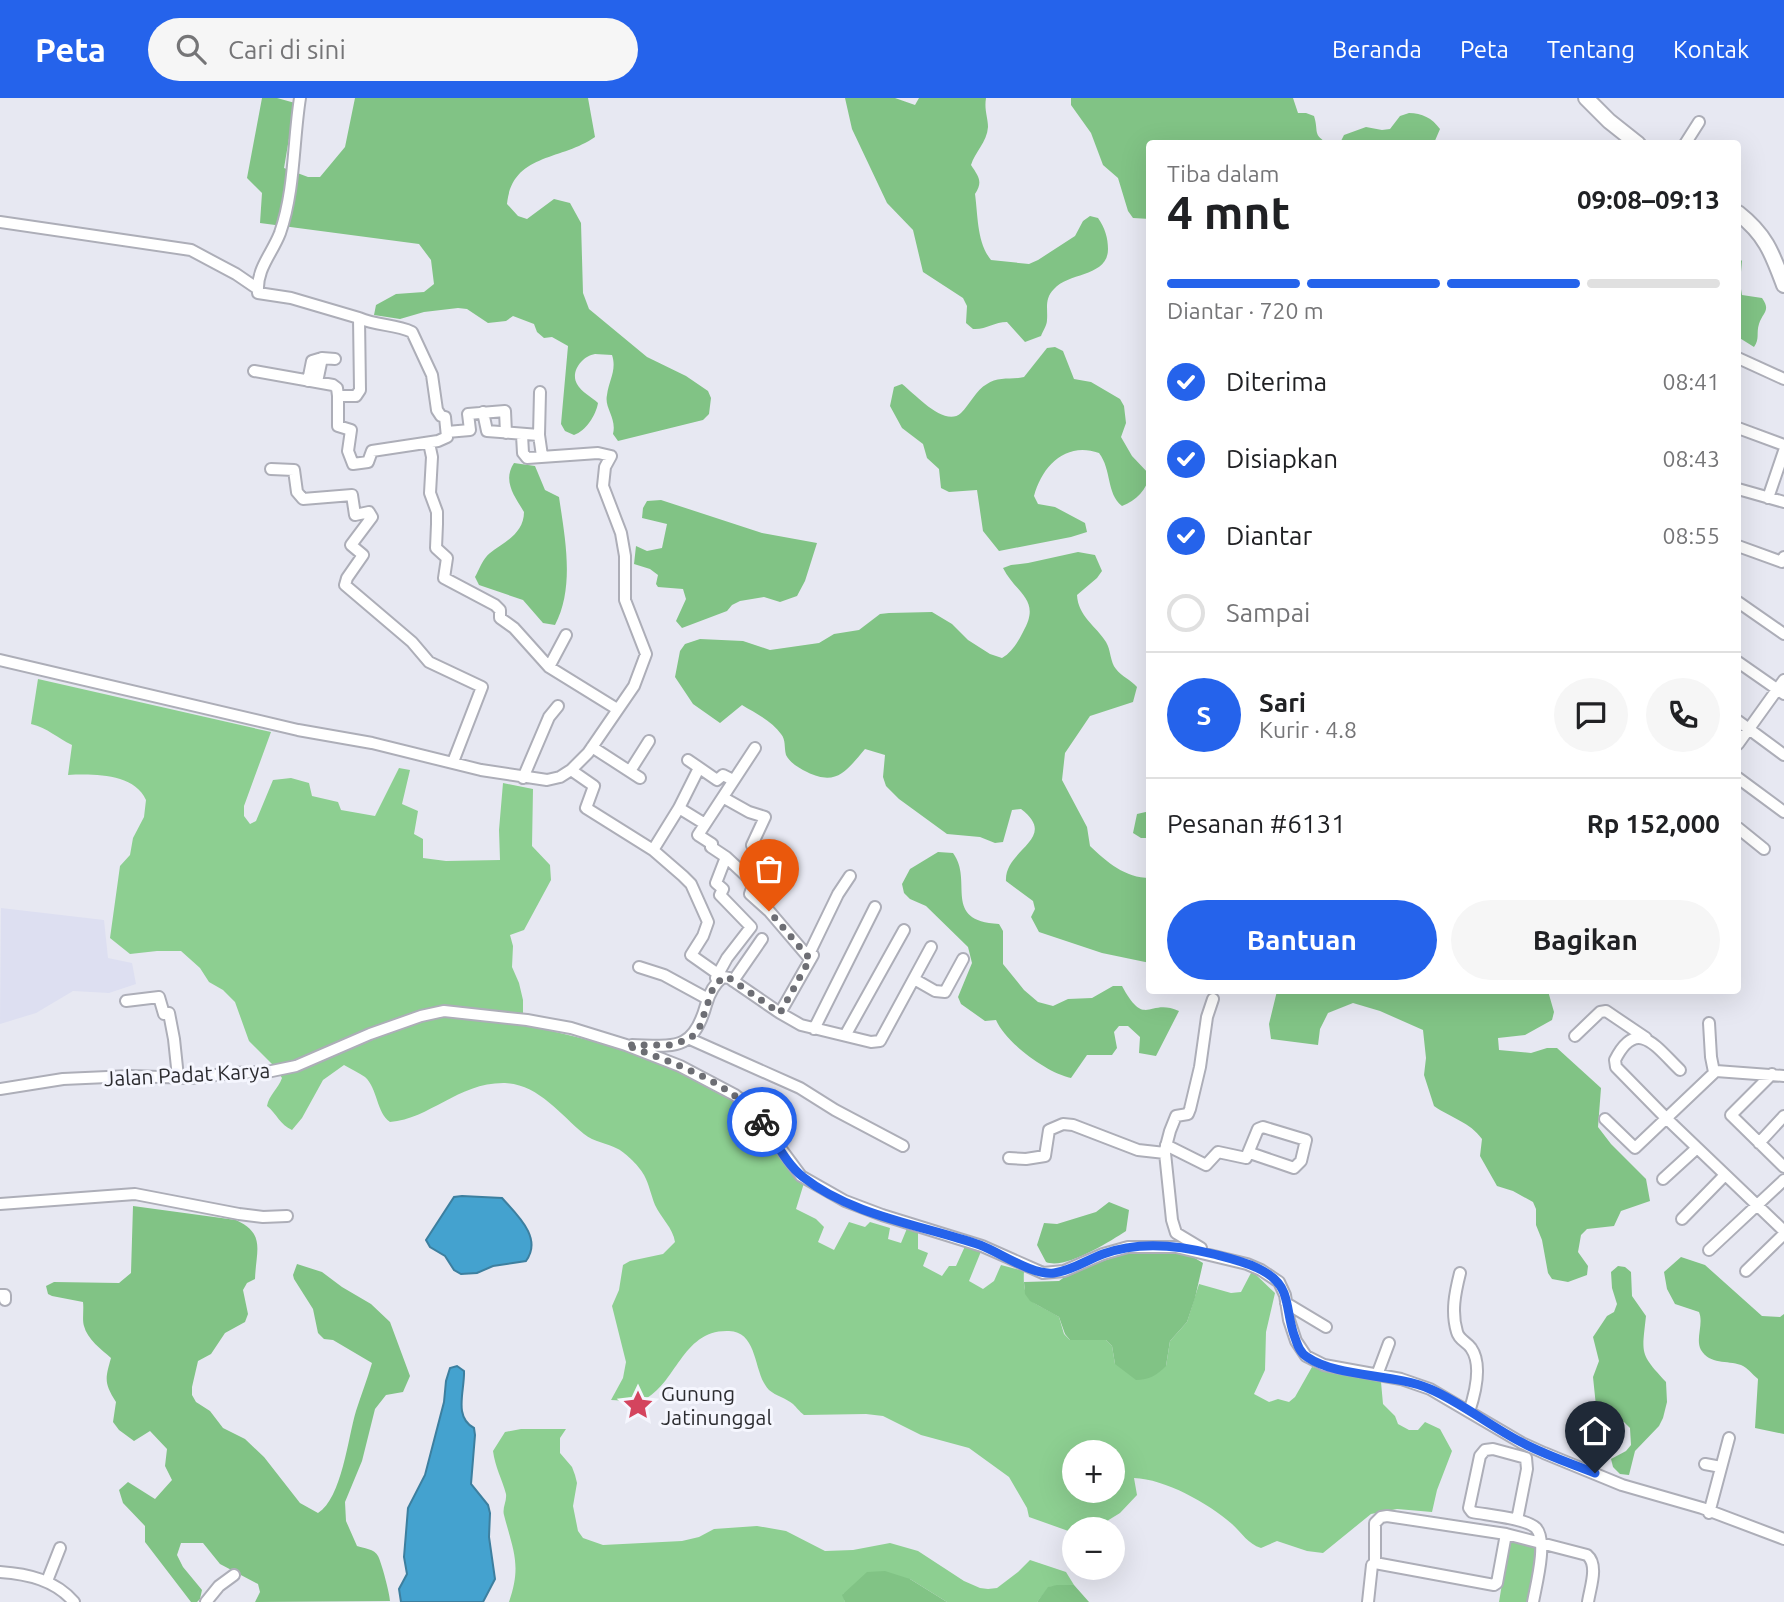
<!DOCTYPE html>
<html lang="id">
<head>
<meta charset="utf-8">
<style>
	:root { --surface:#fff; --page:#f6f6f6; --text:#202124; --muted:#757577; --line:#e0e0e0; --accent:#2563eb }
	body { margin:0; font-family:Ubuntu,sans-serif; background:var(--page); color:var(--text); height:100vh; display:flex; flex-direction:column; font-size:26px; white-space:nowrap }
	* { box-sizing:border-box; margin:0 }
	p { font-size:23px; color:var(--muted) }
	.icon { flex:none; width:38px; height:38px; fill:none; stroke:currentColor; stroke-width:2; stroke-linecap:round; stroke-linejoin:round }
	.map { position:relative; flex:1; overflow:hidden }
	.panel { position:absolute; left:1146px; top:42px; width:595px; height:854px; display:flex; flex-direction:column; background:var(--surface); border-radius:7px; box-shadow:0 7px 28px #0002 }
	.panel>* { flex:none }
	.controls { position:absolute; left:1062px; top:1342px; display:grid; gap:14px }
	.controls a { display:grid; place-items:center; width:63px; height:63px; border-radius:50%; background:var(--surface); box-shadow:0 7px 28px #0002; font-size:35px }
	.pin { position:absolute; display:grid; place-items:center; width:60px; height:60px; color:#fff; margin:-72px -30px; border-radius:50% 50% 50% 0; rotate:-45deg; box-shadow:0 0 7px #0007 }
	.pin .icon { rotate:45deg }
	.courier { position:absolute; display:grid; place-items:center; width:70px; height:70px; margin:-35px; border:5px solid #2563eb; border-radius:50%; background:#fff; color:#222; box-shadow:0 2px 9px #0007 }
	.summary em { font-style:normal; font-weight:700 }
	.summary div { display:flex; flex-direction:column-reverse }
	.summary { display:flex; align-items:center; justify-content:space-between; height:119px; padding:0 21px }
	h1 { font-size:46px; font-weight:700; line-height:52px }
	.bar { display:grid; grid-template-columns:repeat(4,1fr); gap:10px 7px; align-content:center; height:84px; padding:0 21px }
	.bar i { height:9px; border-radius:5px; background:var(--line) }
	.bar .active { background:var(--accent) }
	.bar p { grid-column:span 4 }
	.line { display:flex; align-items:center; gap:18px; padding:0 21px; border-top:2px solid var(--line) }
	.line div { flex:1 }
	.round { display:grid; place-items:center; flex:none; width:74px; height:74px; border-radius:37px; background:var(--page) }
	ol { padding:0 21px; list-style:none }
	li { display:flex; align-items:center; gap:21px; height:77px }
	li p { margin-inline-start:auto }
	li .icon { padding:7px; border-radius:50%; background:var(--accent); color:#fff; stroke-width:4 }
	li:last-child { color:var(--muted) }
	li i { width:38px; height:38px; border:4px solid var(--line); border-radius:50% }
	.cta { display:flex; gap:14px; margin-top:auto; padding:14px 21px }
	.cta a { flex:1; height:80px; border-radius:42px; background:var(--accent); color:#fff; font-size:28px; font-weight:700; line-height:80px; text-align:center }
	.cta a+a { background:var(--page); color:var(--text) }
	header { display:flex; align-items:center; gap:42px; box-sizing:border-box; height:98px; padding:0 35px; background:var(--accent); color:#fff }
	header strong { font-size:33px }
	nav { display:flex; gap:38px; margin-inline-start:auto; font-size:24px }
	.search { width:490px; height:63px; background:var(--page); display:flex; align-items:center; gap:18px; box-sizing:border-box; padding:0 24px; border-radius:38px; color:var(--muted); font-size:26px }
	.map>svg:first-child { display:block }
	.built { fill:#dddff1 }
	.green { fill:#8dcf91; fill-rule:evenodd }
	.forest { fill:#81c385 }
	.water { fill:#44a2cf; stroke:#3d7f9f; stroke-width:2 }
	.lines { fill:none; stroke-linecap:round; stroke-linejoin:round }
	.minor-casing { stroke:#adaeb8; stroke-width:14 }
	.tertiary-casing { stroke:#adaeb8; stroke-width:18 }
	.minor { stroke:#fff; stroke-width:10 }
	.tertiary { stroke:#fff; stroke-width:14 }
	.done { stroke:#6d6e74; stroke-width:7; stroke-dasharray:0 12.6 }
	.route { stroke:#2563eb; stroke-width:9 }
	.labels { text-anchor:middle; dominant-baseline:central; stroke-width:6; stroke-linejoin:round; paint-order:stroke }
	.street-label { font-size:21px; fill:#2c2c30; stroke:#f5f6fe }
	.poi-label { font-size:21px; fill:#2c2c30; stroke:#f5f6fe; text-anchor:start }
</style>
</head>
<body>
<header>
<strong>Peta</strong>
<div class="search"><svg class="icon" aria-label="search" viewBox="0 0 24 24"><circle cx="10" cy="10" r="6"/><path d="M15 15l6 6"/></svg>Cari di sini</div>
<nav><a>Beranda</a><a>Peta</a><a>Tentang</a><a>Kontak</a></nav>
</header>
<div class="map">
<svg width="1784" height="1504" viewBox="0 0 1784 1504">
	<rect width="100%" height="100%" fill="#e7e8f2"/>
	<path class="built" d="M1,810L104,822L108,860L132,865L136,886L109,895L73,893L36,915L0,926Z"/>
	<path class="green" d="M38,581L271,634L244,708V718L250,726L256,723L273,682L291,680L309,685L312,698L338,704L341,712L375,718L399,670L410,672L402,706L418,713L414,736L423,741V760L446,763L500,762L499,732L503,685L533,691L532,748L550,767L551,782L524,832L510,837L513,848L512,869L519,885L523,902V926L601,945L672,968L745,1009L804,1085L796,1111L816,1121L824,1129L818,1144L834,1152L849,1124L865,1129L870,1124L890,1130L888,1141L901,1145L908,1128L918,1131V1151L928,1155L923,1168L942,1178L949,1168H956L966,1146L982,1151L969,1183L983,1191L994,1183L1001,1167L1024,1173C1022,1207 1033,1202 1059,1219L1064,1236L1070,1242H1106L1112,1248L1115,1266L1166,1268L1170,1243L1187,1224L1199,1186L1231,1195L1241,1194L1252,1173L1275,1195L1266,1234L1265,1272L1254,1296L1269,1304L1278,1301L1289,1304L1295,1299L1312,1269L1381,1284L1383,1306L1395,1318L1398,1326L1409,1332H1418L1425,1324L1440,1331L1452,1353L1437,1392L1432,1414L1397,1411L1371,1416L1323,1455L1307,1453L1277,1443L1261,1450C1248,1446 1242,1435 1232,1426C1208,1405 1165,1381 1134,1380L1137,1397L1120,1415L1094,1431L1074,1432V1435L1029,1419L1027,1410L1009,1379L969,1350L921,1337L883,1318L866,1316L804,1317C799,1313 797,1310 793,1306C786,1300 776,1298 769,1292C753,1276 759,1234 729,1233C682,1231 677,1286 643,1302C635,1305 620,1302 611,1302L623,1280L626,1264L612,1208L619,1192L623,1167L630,1163L663,1156L675,1144C673,1130 661,1120 655,1107C651,1097 649,1086 644,1077C640,1069 626,1055 618,1051C607,1045 594,1044 584,1036C560,1016 538,986 505,985C459,984 430,1021 390,1024C376,1014 378,991 365,979C359,975 351,971 344,967L323,982L302,1020L292,1032C280,1027 277,1016 267,1008C269,997 278,991 282,980L274,968L249,943L235,904L223,892L209,884L200,870L181,853H157L130,856L110,840L120,768L130,757L133,740L144,719L146,702C134,675 93,676 68,677L72,647C57,640 48,630 31,626ZM1074,1354H1113V1393H1074Z
		M521,1331H566L560,1340V1355L572,1369L575,1377L577,1385L573,1408L578,1433L583,1440L603,1447L682,1443L699,1439L714,1431L757,1428L786,1433L825,1453L853,1452L890,1445L918,1453L964,1483L980,1490L988,1491L997,1490L1018,1474L1030,1462L1066,1474L1074,1487L1049,1489L1037,1504H947L910,1481L843,1496L845,1504H509C522,1467 513,1452 504,1417C502,1410 507,1403 506,1396C502,1381 495,1369 493,1353L505,1334Z
		M1509,1443L1532,1447L1536,1450L1528,1504H1499Z"/>
	<path class="forest" d="M262,0H277L295,5L284,70L308,79H320L345,49L355,0H588L595,39C561,63 512,55 507,106L518,118L527,121L554,101L570,105L581,125L583,195L589,211L647,259L686,278L708,293L711,300L709,316L703,322L618,343L613,336C617,320 604,310 607,297C609,282 617,272 612,257C607,257 600,256 595,256C582,258 570,274 577,286C581,294 592,299 598,305C596,317 586,333 574,337L565,333L561,326L568,248L552,239L544,240L537,234L534,226L513,218L506,223L488,225L467,211L458,210L424,214L400,221L374,217L376,207L396,196L424,194L434,186L431,162L419,146L260,125L262,95L247,80Z
		M845,0H895L915,7L919,0H986C984,12 988,20 988,29C987,44 975,54 971,67C979,79 983,84 975,96C978,118 977,145 991,162L1029,166L1038,162L1075,138L1083,123L1090,118L1098,120C1105,130 1108,140 1108,151C1108,179 1069,174 1054,191C1044,201 1048,211 1047,222C1047,227 1043,233 1041,238L1025,244L1007,224C994,224 986,232 973,231L966,225L967,208L963,200L923,174L913,132L887,105L852,31Z
		M1071,0H1293L1298,15H1306L1314,18C1319,33 1312,37 1328,45L1150,46V121L1133,120L1128,113L1118,80L1103,67L1091,35L1071,7Z
		M1409,15C1422,15 1432,20 1440,31L1434,45H1340L1344,37L1366,29L1382,32L1390,31L1400,18Z
		M1738,159L1742,163L1740,185L1742,197L1762,200C1771,213 1763,214 1759,226C1756,235 1760,241 1754,249L1738,239Z
		M1055,249L1063,253L1074,281L1091,284L1120,301L1124,308L1126,325L1121,339L1132,358L1150,377C1147,391 1136,403 1122,408C1106,395 1112,372 1099,355C1066,343 1042,368 1034,398L1038,406L1055,409L1085,425L1087,434L1071,439L999,453L983,433L977,392L949,394L941,390L939,371L927,360L923,346L902,330L890,308L894,289L902,286C916,297 945,330 961,315C970,306 976,292 987,286C997,278 1012,282 1024,279L1047,250Z
		M514,365L535,368L545,392L559,399C565,440 575,489 555,527L543,525L523,502L479,487L475,479C479,472 483,460 490,455C505,444 524,435 524,414C515,399 502,383 514,365Z
		M661,402L762,435L817,445L805,483L797,498L780,504L764,499L740,503L732,507L727,513L682,530L676,523L686,501L683,491L658,489L656,486L658,477L650,471L634,466L636,448L647,453L662,450L667,426L642,420L643,410L647,403Z
		M1078,454L1095,457L1102,473L1097,480L1077,497C1078,518 1096,528 1106,544C1111,552 1110,564 1116,571C1121,578 1131,582 1137,589L1133,604L1090,618L1065,655L1062,682L1087,729L1090,748C1107,764 1125,780 1150,780V865L1102,855L1039,834L1031,819L1035,811L1033,803L1006,783C1004,751 1060,741 1021,711L1012,712L1003,744L995,745L980,739L947,736L899,701L886,688L883,679L885,657L865,651C847,672 837,689 807,674C799,670 790,665 786,657C784,649 786,642 781,636C772,623 755,615 742,607L720,625L693,606L675,579L680,553L685,546L700,541L743,543L770,552L819,545L834,536L859,532L880,516L889,515L932,514L952,526L968,542L990,556L1002,560C1012,554 1018,544 1023,534C1042,501 1016,496 1003,470L1011,467L1028,465Z
		M1150,713V740H1141L1133,735L1137,716Z
		M938,754L953,755C974,783 941,823 999,826L1003,833V866L1024,892L1038,904L1053,908L1068,901L1092,900L1113,888H1122C1146,932 1148,899 1179,913L1156,958L1139,955L1140,939L1128,928H1119L1114,934L1117,950L1112,957H1087L1071,980C1047,975 1006,945 996,922L985,923L961,906L958,899L972,865L968,849L926,808L910,801L904,795L902,786L910,771Z
		M1277,893H1548L1554,914L1552,922L1525,937L1498,940L1499,952L1531,955L1547,950H1557L1601,990L1598,1029L1611,1046L1646,1081L1650,1103L1621,1113L1614,1128L1587,1131L1581,1137L1578,1154L1588,1168L1587,1177L1568,1184L1552,1181L1548,1175L1542,1142L1536,1127V1111L1533,1104L1513,1093L1497,1088L1480,1058L1482,1041C1470,1024 1451,1020 1434,1008L1424,977L1426,960L1423,932L1380,913L1353,905L1328,915L1320,931L1318,947L1271,941L1269,926Z
		M1109,1104L1129,1112L1126,1133C1109,1144 1065,1172 1046,1164L1037,1147L1044,1125L1057,1126L1096,1114Z
		M133,1108L236,1122C266,1136 256,1152 255,1181L247,1185L243,1192L248,1216L245,1224L225,1235L211,1256L198,1263L192,1289V1297L196,1304L210,1313L223,1330L245,1341L264,1359L300,1405L318,1415C342,1400 348,1339 356,1313C361,1297 367,1282 372,1265L333,1242L324,1241L318,1235L313,1211L294,1181L293,1177L297,1166L322,1174L342,1189L371,1206L390,1224L410,1278L403,1294L386,1297L375,1311L362,1363L345,1404L346,1423L357,1448C363,1450 375,1451 378,1458C381,1463 390,1496 390,1503L255,1504L260,1494L258,1486L220,1466L203,1445H181L177,1457L183,1469L202,1492L200,1501L197,1504H191L145,1444V1428L123,1405L119,1392L128,1384L155,1401L172,1382L165,1368L167,1351L150,1333L134,1343L119,1332L113,1324L116,1304C104,1285 105,1281 111,1260C102,1252 87,1241 84,1228C82,1222 84,1212 83,1204L52,1198L48,1196L46,1188L54,1184L119,1185L131,1175Z
		M1130,1154L1188,1156L1203,1165L1195,1200L1187,1224L1170,1243L1166,1268C1157,1277 1149,1282 1136,1282L1115,1266L1112,1248L1106,1242H1070L1065,1236L1059,1219L1030,1203L1025,1196L1024,1184L1059,1183L1073,1173Z
		M1681,1159L1705,1167L1762,1218L1780,1219L1784,1216V1336L1755,1330L1758,1281C1752,1276 1748,1270 1741,1267C1727,1262 1710,1267 1701,1252C1695,1241 1704,1226 1699,1214L1675,1206L1667,1191L1664,1174Z
		M1618,1168L1625,1169L1631,1174L1632,1198L1646,1218C1642,1256 1639,1255 1666,1284L1667,1304L1663,1320L1659,1328L1635,1353L1629,1377L1620,1376L1613,1369L1611,1361L1626,1353L1631,1347L1630,1330L1624,1324L1617,1322L1612,1329C1598,1330 1594,1326 1589,1314L1596,1308L1593,1279L1599,1263L1593,1239L1607,1218L1614,1214L1617,1206L1612,1190L1611,1174Z
		M885,1473L910,1481L947,1504H845L842,1497L867,1474Z
		M1057,1487H1074L1089,1504H1037L1048,1489Z"/>
	<path class="water" d="M462,1098L502,1100C517,1117 543,1140 526,1163L493,1168L477,1175L461,1176L454,1172L445,1158L430,1149L426,1142L454,1099Z
		M457,1268L464,1273C465,1292 453,1319 474,1330L475,1337L471,1386L488,1407L490,1415L489,1439L495,1481L483,1504H401L399,1491L407,1476L404,1459L408,1410L425,1377L444,1304L446,1283L450,1270Z"/>
	<g class="lines">
		<g class="minor-casing">
			<path id="minor" d="M1685,46L1699,24
				M0,124L191,152L236,176L258,191
				M1738,260L1784,281
				M254,273L333,287L337,290L338,298H356L360,292L359,220L291,200L258,195C256,171 272,156 280,135C295,92 293,44 300,0
				M308,283L312,263L322,260
				M317,284L322,260L335,261
				M540,294L539,337L542,358
				M338,298V328L351,332L348,353L353,366L368,364L372,353L438,343L447,339L445,319L441,318L437,312L432,277L412,234C395,226 377,228 359,220
				M483,314L487,333L539,337
				M1738,330L1784,347
				M447,334L470,332L468,316L505,313L506,335
				M429,345L432,359L430,395L437,414V426L436,450L447,460L444,480L495,507L500,512V520L514,530L549,569L617,611
				M271,371L294,372L297,394L303,401L352,397L355,417L369,414L372,419L351,447L363,457L347,480L345,487L412,544L429,564L482,589L453,664
				M1738,391L1784,404
				M1768,400L1784,353
				M1738,448L1782,464L1784,459
				M1738,504L1784,536
				M0,562L298,632L372,645L481,672L547,682L560,679L571,672L588,655L634,588L646,556L625,502V458L621,435L603,388L605,369L611,358L598,355L527,360L523,355L522,337
				M1738,564L1784,596
				M549,569L566,537
				M1738,623L1784,657
				M1738,646L1784,582
				M592,649L640,680
				M755,650L698,737L712,746L711,749L726,759L754,785L750,796L769,813L810,861
				M688,662L717,682L723,677L733,682
				M571,672L594,688L586,710L653,752L683,778L691,786L708,824L703,838L691,857L718,876
				M630,673L649,643
				M523,680L549,619L558,608
				M1738,680L1784,714
				M724,700L749,714L765,719L752,747L770,757
				M679,710L705,726
				M1738,730L1764,751
				M653,752L679,710L699,670
				M808,858L838,796L850,778
				M639,869L664,877L708,901
				M716,880L727,860L751,829L720,797L723,791L716,785L726,759
				M914,881L935,893L945,894L963,861
				M733,883L762,841
				M126,903L159,899L164,916L169,915L174,941L178,979
				M780,915L813,857
				M1709,925L1711,959L1714,974
				M814,931L875,809
				M846,936L904,832
				M1575,938L1600,914L1606,913L1646,940
				M690,941L800,990L835,1012L903,1048
				M632,947C674,948 693,954 706,907C709,896 714,886 723,879L729,880L780,915L801,927L871,944L880,943L931,849
				M1680,972C1657,950 1637,918 1615,962L1616,969L1667,1021L1784,1133
				M1772,976L1731,1017L1784,1069
				M0,991L63,981L130,978L191,980L232,975L267,974L296,968L370,936L421,918L444,913L527,922L571,930L626,947L680,968L735,997L750,1009L801,1078L845,1103L882,1117L982,1148L1043,1175L1064,1173L1103,1156L1128,1149H1176L1247,1166L1261,1172L1279,1184L1285,1197L1289,1222L1296,1243L1306,1258L1324,1267L1401,1281L1430,1291L1522,1345L1544,1355L1622,1387L1702,1410L1784,1441
				M1605,1021L1635,1050L1716,973L1784,978
				M1759,1045L1784,1018
				M1166,1047L1206,1067L1218,1054L1246,1060L1258,1031L1263,1029L1306,1042L1301,1063L1294,1070L1250,1055
				M1165,1052L1170,1033L1176,1018L1188,1016L1190,1011L1200,969L1207,919L1213,901
				M1009,1060L1026,1061L1045,1058L1049,1032L1063,1026L1073,1027L1138,1052L1165,1055L1172,1122L1176,1135L1201,1150
				M1663,1081L1697,1050
				M0,1106L135,1096L239,1116L263,1119L287,1118
				M1682,1121L1725,1077
				M1709,1152L1784,1082
				M1746,1173L1784,1136
				M1460,1175C1455,1195 1451,1214 1457,1234C1459,1242 1467,1244 1471,1250C1483,1267 1475,1296 1469,1314
				M0,1197H5V1202
				M1286,1205L1326,1229
				M1377,1277L1389,1245
				M1705,1366L1721,1369
				M1709,1415L1729,1340
				M1517,1422L1527,1371L1526,1360L1493,1351L1485,1352L1480,1358L1469,1410L1472,1414C1487,1417 1526,1420 1536,1430C1548,1443 1536,1487 1533,1504
				M1375,1465L1494,1487L1497,1485L1506,1436
				M0,1474C28,1476 55,1482 74,1504
				M47,1483L60,1450
				M206,1504L219,1488L234,1477
				M1368,1504L1372,1467L1375,1465V1425L1381,1419L1387,1418L1506,1436L1587,1457C1599,1467 1590,1490 1588,1504"/>
		</g>
		<g class="tertiary-casing">
			<path id="tertiary" d="M1586,0L1609,23L1638,46
				M1738,115C1766,137 1772,155 1784,187"/>
		</g>
		<use href="#minor" class="minor"/>
		<use href="#tertiary" class="tertiary"/>
	</g>
	<g class="lines">
		<path class="done" d="M762,1024C729,982 674,966 626,947H669L690,941L699,931L713,890L723,879L729,880L780,915L810,861L769,813"/>
		<path class="route" d="M762,1024C775,1041 785,1065 803,1079C852,1118 922,1127 980,1147C1001,1155 1033,1178 1054,1175C1071,1173 1087,1162 1103,1156C1138,1143 1178,1147 1213,1156C1236,1162 1275,1170 1284,1195C1289,1209 1289,1223 1294,1237C1297,1245 1299,1254 1307,1259C1338,1280 1393,1275 1430,1291C1462,1305 1490,1328 1521,1344C1545,1357 1570,1365 1595,1375"/>
	</g>
	<defs>
		<g id="sight-bare" transform="scale(2.415)"><path d="M0-6L1.8-2.2L6-1.7L2.9 1.2L3.7 5.4L0 3.3L-3.7 5.4L-2.9 1.2L-6-1.7L-1.8-2.2Z" fill="#d4445e" stroke="#f5f6fe" stroke-width="2.5" paint-order="stroke"/></g>
	</defs>
	<g fill-rule="evenodd">
		<use href="#sight-bare" x="638" y="1307"/>
	</g>
	<g class="labels">
		<g class="street-label">
			<text transform="translate(187 976) rotate(-3)">Jalan Padat Karya</text>
		</g>
		<g class="poi-label">
			<text x="661" y="1295">Gunung<tspan x="661" dy="24">Jatinunggal</tspan></text>
		</g>
	</g>
</svg>
<div class="controls">
<a>+</a>
<a>−</a>
</div>
<div class="pin" style="left:769px;top:813px;background:#ea580c"><svg class="icon" aria-label="bag" viewBox="0 0 24 24"><path d="M5 8h14l-1 12H6zM9 8a3 3 0 0 1 6 0"/></svg></div>
<div class="pin" style="left:1595px;top:1375px;background:#1f2937"><svg class="icon" aria-label="home" viewBox="0 0 24 24"><path d="M3 11l9-7 9 7M6 9v11h12V9"/></svg></div>
<div class="courier" style="left:762px;top:1024px"><svg class="icon" aria-label="bike" viewBox="0 0 24 24"><circle cx="6" cy="16" r="4"/><circle cx="18" cy="16" r="4"/><path d="M6 16l4-8h5l3 8M10 8l3 8H6M13 5h3"/></svg></div>
<section class="panel">
<div class="summary"><div><h1>4 mnt</h1><p>Tiba dalam</p></div><em>09:08–09:13</em></div>
<div class="bar"><i class="active"></i><i class="active"></i><i class="active"></i><i></i><p>Diantar · 720 m</p></div>
<ol>
<li><svg class="icon" aria-label="check" viewBox="0 0 24 24"><path d="M5 12l5 5 9-10"/></svg>Diterima<p>08:41</p></li>
<li><svg class="icon" aria-label="check" viewBox="0 0 24 24"><path d="M5 12l5 5 9-10"/></svg>Disiapkan<p>08:43</p></li>
<li><svg class="icon" aria-label="check" viewBox="0 0 24 24"><path d="M5 12l5 5 9-10"/></svg>Diantar<p>08:55</p></li>
<li><i></i>Sampai</li>
</ol>
<div class="line" style="height:126px"><b class="round" style="background:var(--accent);color:#fff">S</b><div><b>Sari</b><p>Kurir · 4.8</p></div><a class="round"><svg class="icon" aria-label="chat" viewBox="0 0 24 24"><path d="M4 5h16v11H9l-5 4z"/></svg></a><a class="round"><svg class="icon" aria-label="phone" viewBox="0 0 24 24"><path d="M5 4h4l2 5-3 2q2 4 5 5l2-3 5 2v4C11 20 4 13 5 4z"/></svg></a></div>
<div class="line" style="height:91px"><div>Pesanan #6131</div><b>Rp 152,000</b></div>
<div class="cta"><a>Bantuan</a><a>Bagikan</a></div>
</section>
</div>
</body>
</html>
